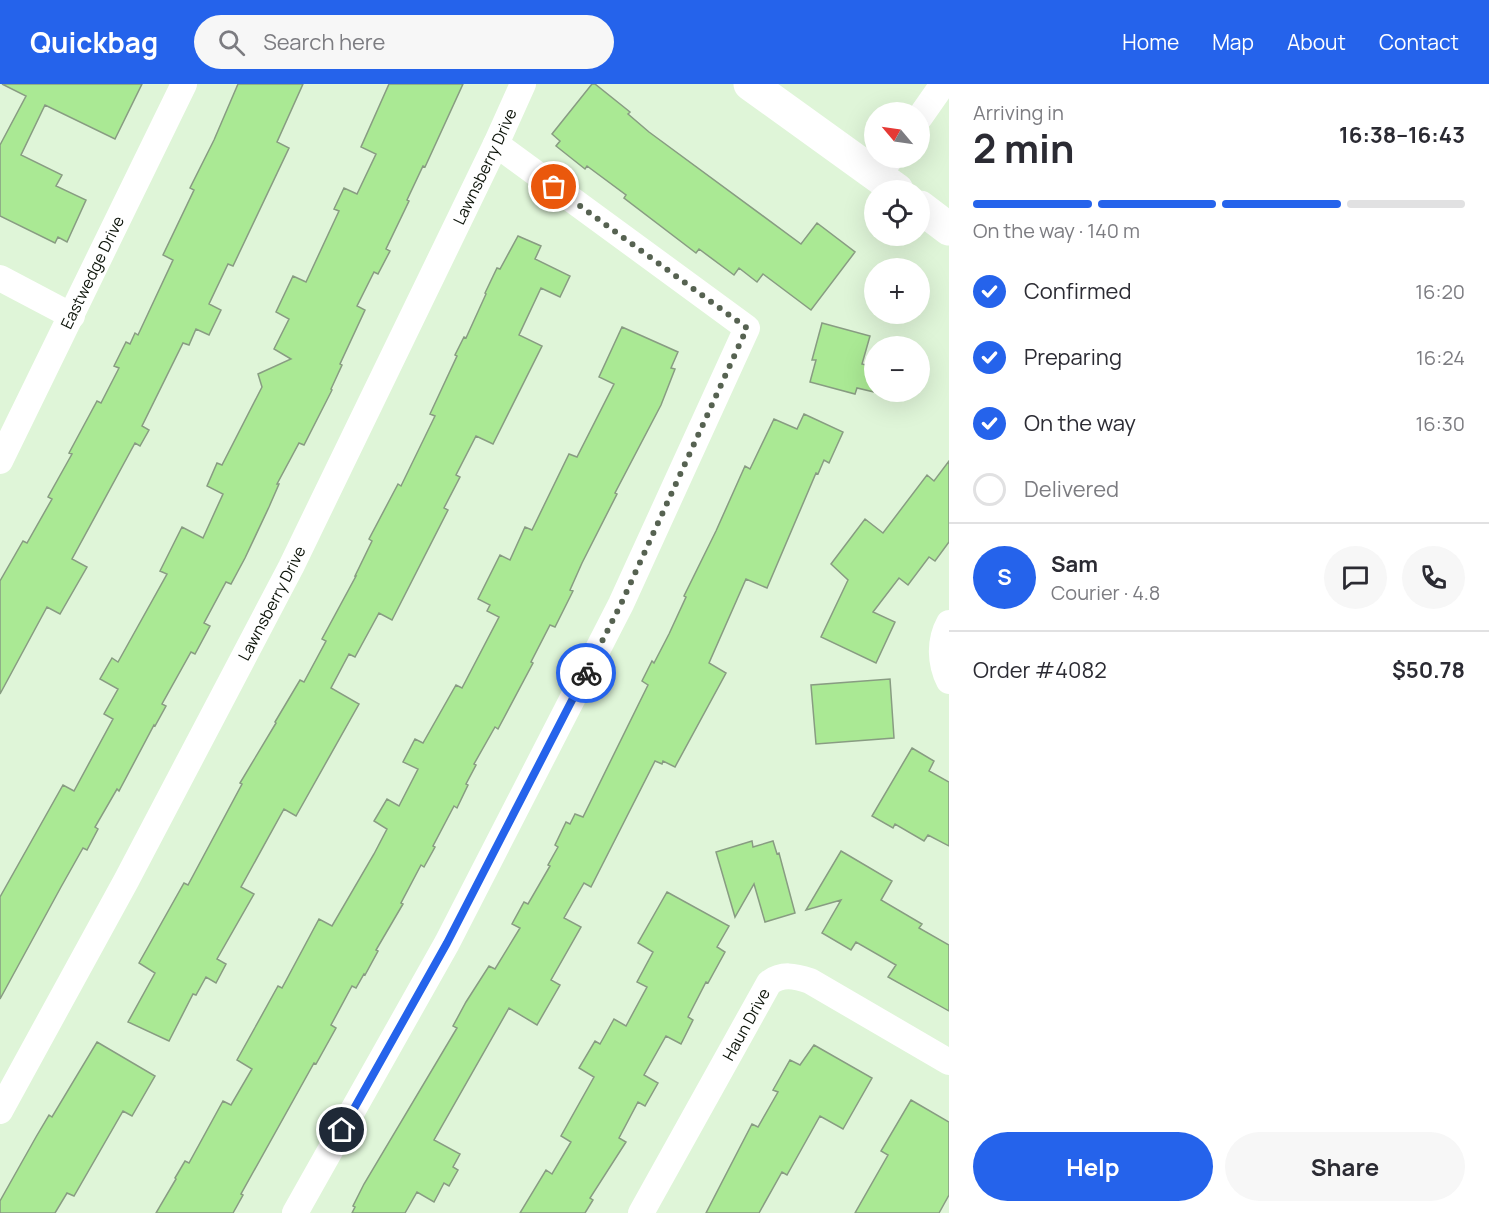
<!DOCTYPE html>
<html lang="en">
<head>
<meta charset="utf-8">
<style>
	:root { --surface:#fff; --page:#f7f7f7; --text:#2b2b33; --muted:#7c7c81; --line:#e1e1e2; --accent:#2563eb }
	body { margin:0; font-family:Manrope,sans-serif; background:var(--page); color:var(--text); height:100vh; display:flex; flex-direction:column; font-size:22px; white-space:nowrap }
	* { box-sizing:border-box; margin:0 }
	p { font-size:20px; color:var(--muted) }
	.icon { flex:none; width:33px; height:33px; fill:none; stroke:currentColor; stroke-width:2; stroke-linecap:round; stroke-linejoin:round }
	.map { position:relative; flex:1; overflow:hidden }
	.details { display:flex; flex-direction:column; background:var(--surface); width:540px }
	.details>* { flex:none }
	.needle { width:39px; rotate:299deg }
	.buttons { position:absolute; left:864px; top:18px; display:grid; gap:12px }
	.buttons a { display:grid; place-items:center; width:66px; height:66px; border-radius:50%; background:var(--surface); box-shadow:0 6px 24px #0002; font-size:30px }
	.pin { position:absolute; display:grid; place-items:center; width:51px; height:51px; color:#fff; margin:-26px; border:3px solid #fff; border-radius:50%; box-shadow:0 2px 6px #0007 }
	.courier { position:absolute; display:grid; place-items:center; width:60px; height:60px; margin:-30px; border:4px solid #2563eb; border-radius:50%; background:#fff; color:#222; box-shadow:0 2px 8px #0007 }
	.overview em { font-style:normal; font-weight:700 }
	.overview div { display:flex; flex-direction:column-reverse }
	.overview { display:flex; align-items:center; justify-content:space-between; height:102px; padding:0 24px }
	h1 { font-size:39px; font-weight:700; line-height:45px }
	.bar { display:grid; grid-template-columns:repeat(4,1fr); gap:9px 6px; align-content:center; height:72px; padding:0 24px }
	.bar i { height:8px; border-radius:4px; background:var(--line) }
	.bar .selected { background:var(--accent) }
	.bar p { grid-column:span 4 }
	.line { display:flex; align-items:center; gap:15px; padding:0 24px; border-top:2px solid var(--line) }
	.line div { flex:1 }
	.round { display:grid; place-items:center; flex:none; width:63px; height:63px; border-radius:32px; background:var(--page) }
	ol { padding:0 24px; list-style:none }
	li { display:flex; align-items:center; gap:18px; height:66px }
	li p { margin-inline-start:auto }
	li .icon { padding:6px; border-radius:50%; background:var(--accent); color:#fff; stroke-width:4 }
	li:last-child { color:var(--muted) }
	li i { width:33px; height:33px; border:3px solid var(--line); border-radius:50% }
	.action { display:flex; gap:12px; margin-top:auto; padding:12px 24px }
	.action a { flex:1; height:69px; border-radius:36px; background:var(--accent); color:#fff; font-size:24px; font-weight:700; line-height:69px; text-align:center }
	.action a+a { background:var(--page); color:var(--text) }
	header { display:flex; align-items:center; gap:36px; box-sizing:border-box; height:84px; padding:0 30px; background:var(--accent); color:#fff }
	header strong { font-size:28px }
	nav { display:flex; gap:33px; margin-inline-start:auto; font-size:21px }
	.search { width:420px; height:54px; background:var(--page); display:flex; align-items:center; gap:15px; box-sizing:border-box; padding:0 21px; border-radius:33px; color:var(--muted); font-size:22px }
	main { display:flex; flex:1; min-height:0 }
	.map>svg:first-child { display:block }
	.building { fill:#aae994; stroke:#889c82; stroke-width:1.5 }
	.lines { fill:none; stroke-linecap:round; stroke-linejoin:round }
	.street { stroke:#fff; stroke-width:26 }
	.secondary { stroke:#fff; stroke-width:33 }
	.done { stroke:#566251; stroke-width:6; stroke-dasharray:0 10.8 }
	.route { stroke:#2563eb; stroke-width:8 }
	.labels { text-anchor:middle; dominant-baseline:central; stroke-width:4.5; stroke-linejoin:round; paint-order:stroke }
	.street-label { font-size:16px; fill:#0c1309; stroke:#fff }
</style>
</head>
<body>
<header>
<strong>Quickbag</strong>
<div class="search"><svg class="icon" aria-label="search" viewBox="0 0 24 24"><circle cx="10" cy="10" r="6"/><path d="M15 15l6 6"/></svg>Search here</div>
<nav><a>Home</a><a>Map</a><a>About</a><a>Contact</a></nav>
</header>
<main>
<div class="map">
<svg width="949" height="1129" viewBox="0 0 949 1129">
	<rect width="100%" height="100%" fill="#dff5d8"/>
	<path class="building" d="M2,0H142L115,55L45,21L21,71L62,91L56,102L86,116L67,158L58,153L55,159L0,132V61L26,12Z
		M238,0H303L277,58L289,64L233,182L228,180L209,220L221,226L209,251L196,245L189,261L183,259L142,342L149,346L140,362L135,359L72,475L87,483L60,530L47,523L0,610V497L23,457L27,459L52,415L48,413L72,370L69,369L97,317L101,319L119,284L114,282L126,258L130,260L135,249L138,251L173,176L163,171L194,106L190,104L214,56Z
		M389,0H463L425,83L423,82L407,116L409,117L386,165L390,167L378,190L374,188L357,222L365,226L340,280L342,281L331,305L332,306L304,361L299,359L277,400H279L269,423L245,474L231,500L226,498L204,539L210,542L195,570L191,568L162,620L166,622L155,642L154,641L119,707L117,705L95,743L98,745L87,766L83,764L61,803L0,915V813L63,701L74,707L113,635L104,630L118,605L100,595L112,574L118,578L167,490L160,487L182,443L203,454L223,410L207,402L217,379L222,381L262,303L258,290L291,275L274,265L289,235L276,228L293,192L306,198L339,127L334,125L344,104L357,110L376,70L361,63Z
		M592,0H595L630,28L628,30L649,48L801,160L817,139L855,168L811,226L763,190L757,198L739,184L734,191L699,165L696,169L624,114L626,111L587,82L585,85L556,62L560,57L552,50Z
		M518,152L541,162L535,175L570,192L560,213L541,204L519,251L542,262L493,360L476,352L456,391L460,393L444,424L448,426L392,536L379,529L355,573L349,570L331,604L359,620L296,732L284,725L241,803L254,810L217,875L226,880L216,899L206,893L196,911L193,910L169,957L128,938L155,889L139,879L184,799L188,801L242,700L240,699L276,639L275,638L300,596L304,598L326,557L322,555L356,492H355L372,457L369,455L398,400L401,402L435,332L430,330L457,272L455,271L464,253L466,254L486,210L485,209L497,184L500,185Z
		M822,239L870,252L862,280L874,283V308L857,304L855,310L810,298L816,276H812Z
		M622,243L678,268L671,284L675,285L661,321L615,409L617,410L582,479L570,506L573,507L555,543L550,541L531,578L533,579L498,645L495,643L474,680L476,681L466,700L468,701L457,724L454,722L433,762L435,763L424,783L421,781L401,819L403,820L376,866L378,867L365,891L364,890L356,904L352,902L331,941L336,944L316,980L314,979L241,1110L243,1111L233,1129H156L176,1095L175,1094L185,1077L189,1079L223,1017L231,1021L252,985L237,976L278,902L282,904L319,835L332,842L374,770L387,745L374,737L387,715L399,722L418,685L403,678L415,655L423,659L456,601L462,604L499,533L487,527L490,521L478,515L500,471L510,476L525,443L532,446L569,370L577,373L614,300L599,293Z
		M804,330L843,348L829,379L824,376L818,390L816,389L767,504L746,495L709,579L726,589L675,683L663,677L662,680L655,677L591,803L584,799L564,834L581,843L551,896L560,901L537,941L509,924L434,1056L460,1070L453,1083L458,1086L449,1102L444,1099L434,1118L417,1108L405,1129H352L355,1123L353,1122L364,1100L457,944L453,942L466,918L489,882L495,885L520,844L512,840L524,818L528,820L550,782L548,781L558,763L555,761L566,738L570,740L575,730L583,733L648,601L642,597L652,577L654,579L669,550L686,513L684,512L716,447L745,382L750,385L774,335L797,345Z
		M949,377V458L935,477L929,473L908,501L899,494L873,528L895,538L876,579L821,553L848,496L831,480L865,435L883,449L927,391L934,397Z
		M890,595L894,654L816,660L811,601Z
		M912,664L934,677L929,687L949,698V762L928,751L924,757L895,740L893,744L872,732Z
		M752,757L753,763L773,757L777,770L779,769L795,829L765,838L754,800L735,833L716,768Z
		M841,767L892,797L881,816L922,840L919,844L949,861V927L888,893L896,881L856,858L851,866L822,849L841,816L806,826Z
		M667,808L729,842L717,863L725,868L708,899L706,898L688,933L693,936L681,960L666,952L644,991L658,999L645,1022L638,1018L619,1054L626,1058L590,1114L593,1116L585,1129H520L546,1086L552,1090L571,1058L561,1052L594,993L579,984L595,957L600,960L614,935L626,942L647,903L637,898L653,868L638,859Z
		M97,958L155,992L132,1032L123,1027L74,1112L67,1109L55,1129H0V1117L36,1053L49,1031L52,1033Z
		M814,961L872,994L843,1045L820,1032L787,1091L782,1088L759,1129H706L752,1040L758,1043L778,1008L773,1006L790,976L800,981Z
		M911,1016L949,1038V1111L939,1129H855L888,1071L881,1067Z"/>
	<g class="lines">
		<g class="street">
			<path d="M920,33L943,0"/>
			<path d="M877,92L891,74"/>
			<path d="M0,194L72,232"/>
			<path id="s1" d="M0,377L184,0"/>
			<path d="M949,539C939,557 940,579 949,597"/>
			<path id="s2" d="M0,1027L126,797L291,483L496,60L523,0"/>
			<path d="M295,1129L447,859L621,520L747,244L496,60"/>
			<path id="s3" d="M641,1129L769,899C782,889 795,892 810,897L949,978"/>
		</g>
		<path class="secondary" d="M750,0L897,106
			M920,123L949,145"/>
	</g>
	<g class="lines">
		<path class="done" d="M554,103L747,244L621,520L586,589"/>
		<path class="route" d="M342,1046L447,859L586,589"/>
	</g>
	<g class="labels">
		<g class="street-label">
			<text stroke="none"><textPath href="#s2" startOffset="1062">Lawnsberry Drive</textPath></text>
			<text stroke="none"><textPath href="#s1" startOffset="210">Eastwedge Drive</textPath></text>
			<text stroke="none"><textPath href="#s2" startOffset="576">Lawnsberry Drive</textPath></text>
			<text stroke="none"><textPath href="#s3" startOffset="216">Haun Drive</textPath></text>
		</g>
	</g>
</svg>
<div class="buttons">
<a><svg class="needle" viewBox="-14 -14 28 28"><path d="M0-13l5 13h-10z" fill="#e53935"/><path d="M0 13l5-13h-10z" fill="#7c7c81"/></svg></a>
<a><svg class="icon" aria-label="locate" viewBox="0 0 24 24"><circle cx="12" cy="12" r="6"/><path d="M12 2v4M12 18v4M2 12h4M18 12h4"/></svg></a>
<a>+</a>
<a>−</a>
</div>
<div class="pin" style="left:554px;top:103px;background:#ea580c"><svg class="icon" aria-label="bag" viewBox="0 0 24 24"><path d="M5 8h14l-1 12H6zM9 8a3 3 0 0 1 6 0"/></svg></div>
<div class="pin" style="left:342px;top:1046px;background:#1f2937"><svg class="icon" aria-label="home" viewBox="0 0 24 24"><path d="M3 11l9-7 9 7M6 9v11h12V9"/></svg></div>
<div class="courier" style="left:586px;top:589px"><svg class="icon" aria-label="bike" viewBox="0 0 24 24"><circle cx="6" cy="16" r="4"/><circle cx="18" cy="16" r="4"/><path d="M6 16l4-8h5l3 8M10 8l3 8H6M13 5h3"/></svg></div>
</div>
<section class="details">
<div class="overview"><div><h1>2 min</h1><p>Arriving in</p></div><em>16:38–16:43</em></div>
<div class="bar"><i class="selected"></i><i class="selected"></i><i class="selected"></i><i></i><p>On the way · 140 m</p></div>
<ol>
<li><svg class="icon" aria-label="check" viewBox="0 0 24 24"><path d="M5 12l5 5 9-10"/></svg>Confirmed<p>16:20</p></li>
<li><svg class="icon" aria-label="check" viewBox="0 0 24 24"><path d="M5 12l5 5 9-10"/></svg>Preparing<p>16:24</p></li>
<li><svg class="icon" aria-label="check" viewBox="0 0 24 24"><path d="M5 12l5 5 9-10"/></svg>On the way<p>16:30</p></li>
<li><i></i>Delivered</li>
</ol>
<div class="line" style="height:108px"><b class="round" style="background:var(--accent);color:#fff">S</b><div><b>Sam</b><p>Courier · 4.8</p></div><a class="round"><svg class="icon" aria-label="chat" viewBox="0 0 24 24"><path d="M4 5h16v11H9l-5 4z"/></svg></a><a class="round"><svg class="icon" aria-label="phone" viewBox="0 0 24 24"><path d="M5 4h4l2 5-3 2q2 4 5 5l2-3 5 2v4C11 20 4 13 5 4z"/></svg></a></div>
<div class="line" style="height:78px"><div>Order #4082</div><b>$50.78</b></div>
<div class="action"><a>Help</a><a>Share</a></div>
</section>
</main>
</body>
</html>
